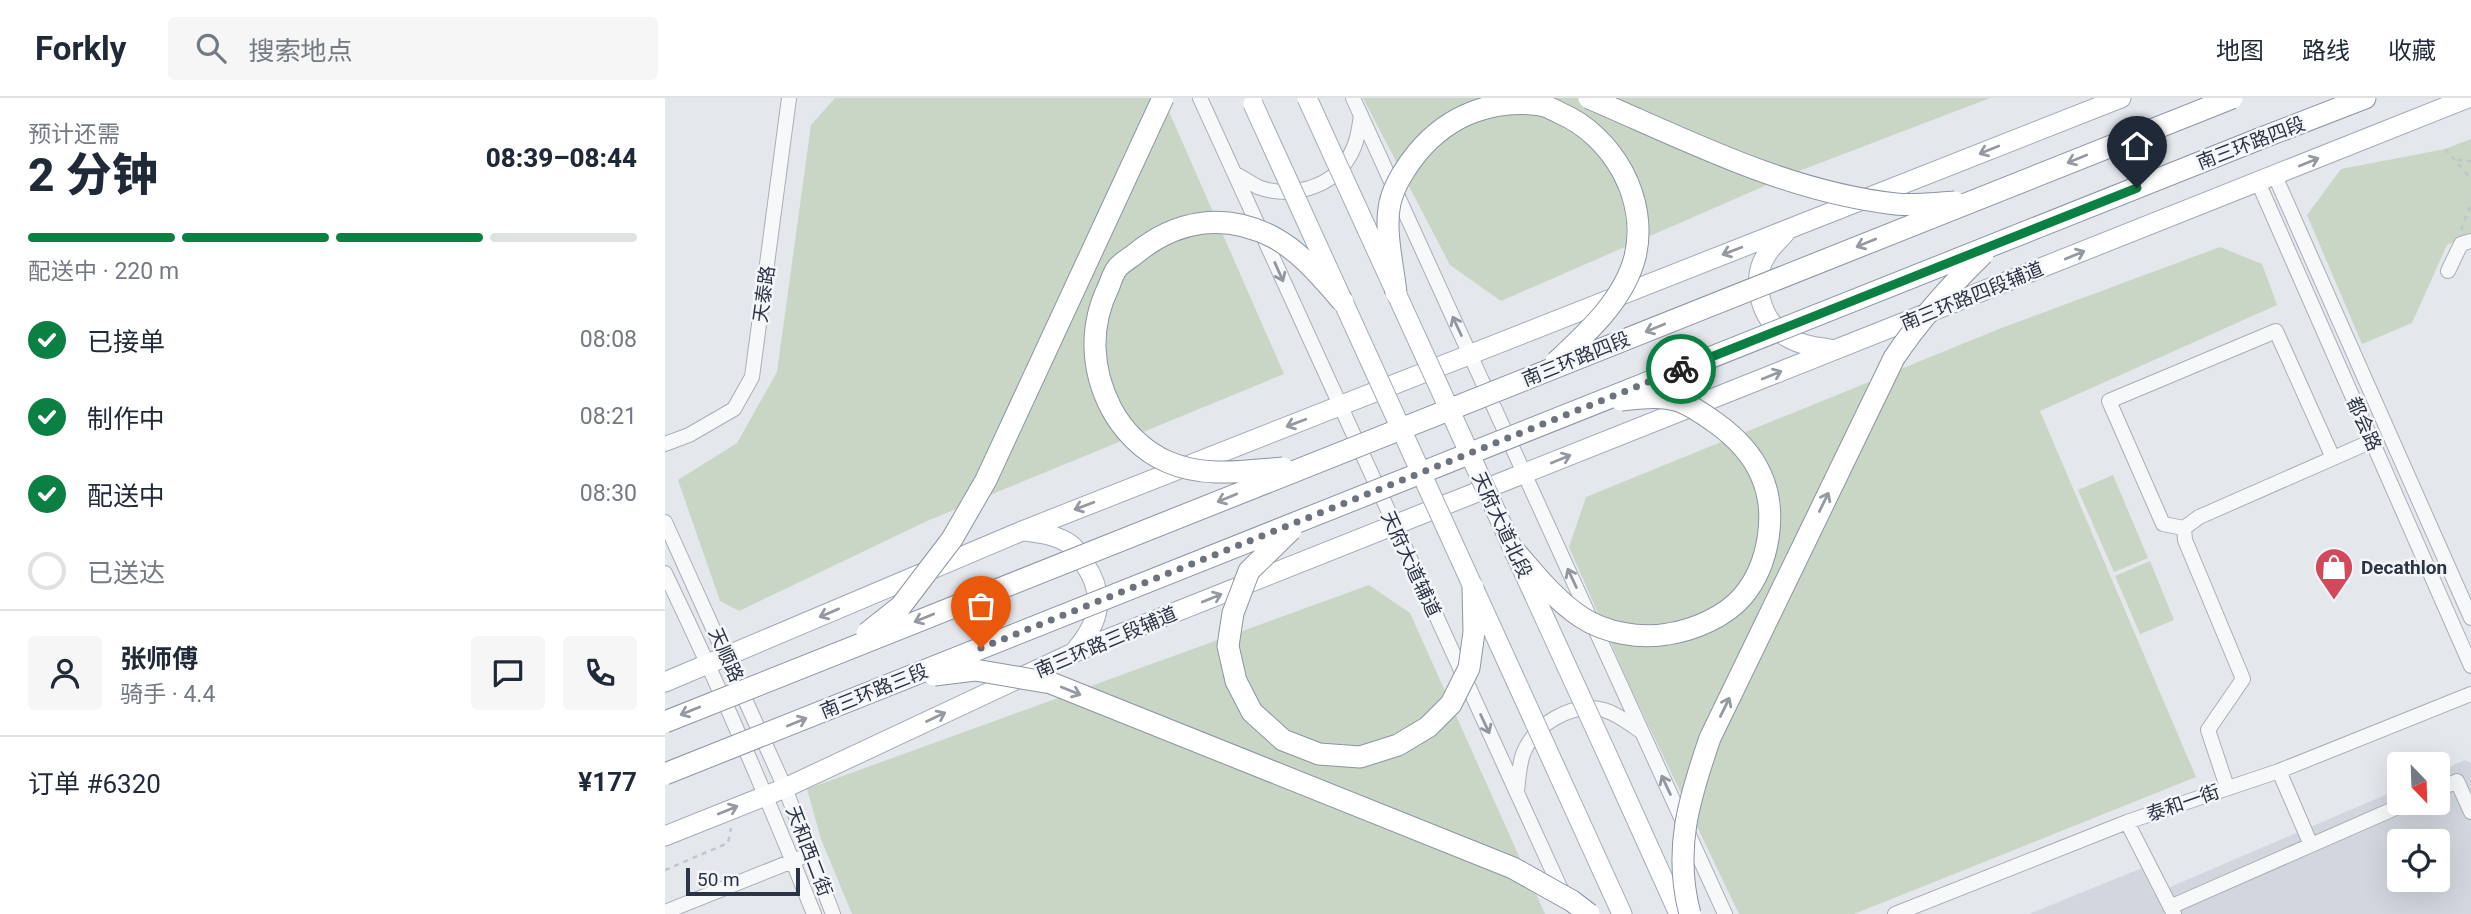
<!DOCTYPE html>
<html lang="zh">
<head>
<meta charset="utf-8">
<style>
	:root { --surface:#fff; --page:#f6f6f7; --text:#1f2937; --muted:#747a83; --line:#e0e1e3; --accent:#0b8043 }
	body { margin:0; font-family:Roboto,"Noto Sans SC",sans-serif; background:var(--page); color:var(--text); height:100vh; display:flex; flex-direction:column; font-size:26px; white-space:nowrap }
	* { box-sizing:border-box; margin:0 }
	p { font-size:23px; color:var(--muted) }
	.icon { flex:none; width:38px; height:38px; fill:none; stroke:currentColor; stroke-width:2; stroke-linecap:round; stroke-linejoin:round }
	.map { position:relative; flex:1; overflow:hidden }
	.details { display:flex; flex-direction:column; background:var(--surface); width:665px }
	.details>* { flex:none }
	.needle { width:46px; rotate:157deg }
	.controls { position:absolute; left:1722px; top:654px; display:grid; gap:14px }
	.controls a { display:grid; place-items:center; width:63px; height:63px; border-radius:7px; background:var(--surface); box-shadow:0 7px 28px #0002; font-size:35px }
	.scale { position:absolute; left:21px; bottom:18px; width:114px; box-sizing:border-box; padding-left:7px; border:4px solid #2b3445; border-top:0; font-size:19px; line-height:24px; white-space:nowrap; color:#2b3445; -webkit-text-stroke:5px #f4f6f9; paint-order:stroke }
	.pin { position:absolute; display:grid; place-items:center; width:60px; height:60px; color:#fff; margin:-72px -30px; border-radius:50% 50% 50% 0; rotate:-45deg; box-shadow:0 0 7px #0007 }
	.pin .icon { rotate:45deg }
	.courier { position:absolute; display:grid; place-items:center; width:70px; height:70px; margin:-35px; border:5px solid #0b8043; border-radius:50%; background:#fff; color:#222; box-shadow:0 2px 9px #0007 }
	.head em { font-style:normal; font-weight:800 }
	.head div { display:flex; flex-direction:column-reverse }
	.head { display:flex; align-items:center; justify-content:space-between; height:119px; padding:0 28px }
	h1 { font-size:46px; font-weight:800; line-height:52px }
	.bar { display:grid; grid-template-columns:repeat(4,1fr); gap:10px 7px; align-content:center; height:84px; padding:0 28px }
	.bar i { height:9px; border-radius:5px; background:var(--line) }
	.bar .selected { background:var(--accent) }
	.bar p { grid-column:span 4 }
	.line { display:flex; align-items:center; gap:18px; padding:0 28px; border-top:2px solid var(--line) }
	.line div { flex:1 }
	.round { display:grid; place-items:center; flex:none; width:74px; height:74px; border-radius:7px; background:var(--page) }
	ol { padding:0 28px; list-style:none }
	li { display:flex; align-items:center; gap:21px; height:77px }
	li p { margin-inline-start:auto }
	li .icon { padding:7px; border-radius:50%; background:var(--accent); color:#fff; stroke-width:4 }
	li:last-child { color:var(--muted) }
	li i { width:38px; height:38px; border:4px solid var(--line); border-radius:50% }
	header { display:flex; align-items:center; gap:42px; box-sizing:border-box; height:98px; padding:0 35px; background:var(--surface); border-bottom:2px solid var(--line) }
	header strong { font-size:33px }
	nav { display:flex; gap:38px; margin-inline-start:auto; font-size:24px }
	.search { width:490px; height:63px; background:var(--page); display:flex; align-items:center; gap:18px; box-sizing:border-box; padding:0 24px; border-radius:7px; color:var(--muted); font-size:26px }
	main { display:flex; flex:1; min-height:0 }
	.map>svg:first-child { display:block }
	.built { fill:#d2d6de; fill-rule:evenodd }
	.park { fill:#c9d6c5 }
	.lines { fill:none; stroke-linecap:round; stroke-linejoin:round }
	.minor-casing { stroke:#a9aeb7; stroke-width:16 }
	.major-casing { stroke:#a3abb8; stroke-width:21 }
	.highway-casing { stroke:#8b94a3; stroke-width:23 }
	.path { stroke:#c2c5cb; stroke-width:2.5; stroke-dasharray:5 5; stroke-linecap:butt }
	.minor { stroke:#f7f8fa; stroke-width:14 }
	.major { stroke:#fff; stroke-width:19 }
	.highway { stroke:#fff; stroke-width:21 }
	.major-bridge-casing { stroke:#a3abb8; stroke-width:21; stroke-linecap:butt }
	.highway-bridge-casing { stroke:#8b94a3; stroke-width:23; stroke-linecap:butt }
	.major-bridge { stroke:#fff; stroke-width:19 }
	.highway-bridge { stroke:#fff; stroke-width:21 }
	.oneway { stroke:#959aa2 }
	.oneway2 { stroke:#9196a0 }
	.done { stroke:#6c737f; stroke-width:7; stroke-dasharray:0 12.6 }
	.route { stroke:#0b8043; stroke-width:9 }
	.labels { text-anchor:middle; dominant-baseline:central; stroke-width:5; stroke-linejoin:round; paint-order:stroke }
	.street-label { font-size:19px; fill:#2b3445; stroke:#f4f6f9 }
	.poi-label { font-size:19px; font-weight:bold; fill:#2b3445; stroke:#f4f6f9; text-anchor:start }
</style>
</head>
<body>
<header>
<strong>Forkly</strong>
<div class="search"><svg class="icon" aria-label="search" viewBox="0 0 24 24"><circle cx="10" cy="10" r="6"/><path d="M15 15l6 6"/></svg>搜索地点</div>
<nav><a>地图</a><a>路线</a><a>收藏</a></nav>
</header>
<main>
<section class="details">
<div class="head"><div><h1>2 分钟</h1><p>预计还需</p></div><em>08:39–08:44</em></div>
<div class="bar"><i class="selected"></i><i class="selected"></i><i class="selected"></i><i></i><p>配送中 · 220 m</p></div>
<ol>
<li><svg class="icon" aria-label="check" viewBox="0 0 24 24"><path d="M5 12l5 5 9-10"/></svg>已接单<p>08:08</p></li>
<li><svg class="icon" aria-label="check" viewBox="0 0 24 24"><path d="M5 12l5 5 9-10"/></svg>制作中<p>08:21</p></li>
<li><svg class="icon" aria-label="check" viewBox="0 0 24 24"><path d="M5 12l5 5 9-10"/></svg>配送中<p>08:30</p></li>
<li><i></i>已送达</li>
</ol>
<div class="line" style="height:126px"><a class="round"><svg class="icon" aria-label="person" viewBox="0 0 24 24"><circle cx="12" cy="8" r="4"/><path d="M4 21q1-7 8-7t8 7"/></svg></a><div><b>张师傅</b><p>骑手 · 4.4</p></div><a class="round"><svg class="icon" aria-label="chat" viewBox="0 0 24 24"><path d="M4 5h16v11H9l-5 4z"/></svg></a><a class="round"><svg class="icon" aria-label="phone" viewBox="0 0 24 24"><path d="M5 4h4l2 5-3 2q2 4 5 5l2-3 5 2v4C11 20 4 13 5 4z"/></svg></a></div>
<div class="line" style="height:91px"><div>订单 #6320</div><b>¥177</b></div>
</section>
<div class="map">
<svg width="1806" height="816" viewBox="0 0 1806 816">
	<rect width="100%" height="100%" fill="#e4e7ec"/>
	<path class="built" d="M1800,662L1806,665V816H1364L1477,770L1489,796L1734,691V705H1773V674ZM1734,744H1773V782H1734Z"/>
	<path class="park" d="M170,0H498L619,276L262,423L74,513L55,503L13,382L72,345L112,274L146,27Z
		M698,0H1325L1134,73L836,203L785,167Z
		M1806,41V136L1782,147L1747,225L1697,246L1642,117L1676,71L1780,51Z
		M1555,149L1597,166L1612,207L1375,313L1531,679L1189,816H1074L967,593L904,449L921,399L1334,231Z
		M1448,377L1483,460L1449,474L1413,392Z
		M1485,463L1509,522L1475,536L1450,478Z
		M704,487L745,515L880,816H187L156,741L142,691Z"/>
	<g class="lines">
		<g class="minor-casing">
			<path id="minor" d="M535,0L899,798
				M688,0L1060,816
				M569,75C577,79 585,85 593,89C625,101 667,90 684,59C692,46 694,32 696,17
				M1610,78L1806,520
				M1593,84L1806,568
				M1783,173L1796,146L1806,143
				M0,346L24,337L69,311L87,279L124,0
				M0,424L120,690L168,816
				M1519,430L1498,426L1444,303L1611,233L1668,360
				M0,475C54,587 103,701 149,816
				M1614,673L1646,747
				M1562,689L1543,632L1578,581L1520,442L1519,430L1534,419L1707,343
				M1773,692L1792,683L1806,714
				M852,694C853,682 854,668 858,656C869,627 907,603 939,612C953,616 965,626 977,634
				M1462,724L1509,816
				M1505,809L1742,705
				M0,814L135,760
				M1230,816L1462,724L1614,673L1806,596"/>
		</g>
		<g class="major-casing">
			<path id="major" d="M1120,135C1114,142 1107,148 1102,156C1084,182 1096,223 1122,239C1137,248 1153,249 1170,252
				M360,433C376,435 392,437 406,447C411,451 415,459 419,465C442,498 434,525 410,553
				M0,584L357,433L1456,0
				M940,652L1014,816
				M891,671L957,816
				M0,738L120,690L410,554L1803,0"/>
		</g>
		<g class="highway-casing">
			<path id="highway" d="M1594,41L1700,0"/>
		</g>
		<path class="path" d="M1780,51L1806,81
			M1792,62L1806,63
			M1796,132L1806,105
			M0,772L63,745L66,730"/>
		<use href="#minor" class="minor"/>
		<use href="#major" class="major"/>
		<use href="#highway" class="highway"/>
		<g class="major-bridge-casing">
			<path id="major-bridge" d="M642,0L940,652
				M588,6L891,671"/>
		</g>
		<g class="highway-bridge-casing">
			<path id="highway-bridge" d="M924,0C1024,43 1122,94 1231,106C1250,108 1271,105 1290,104
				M731,195C728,167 719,132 725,105C729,87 742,67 753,54C784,17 828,0 876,7C882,8 889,12 895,15C948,38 984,101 970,159C959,202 922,235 891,264
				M618,370C579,373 540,380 503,364C479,354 458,333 446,310C426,271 424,228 444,188C446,182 449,174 453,169C458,164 465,160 470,156C511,122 559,114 608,139C636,154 657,180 678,204
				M626,432L584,473L568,515L563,548L571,583L587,614L618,642L654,656L695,659L733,647L763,629L786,606L804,570L809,534L808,489
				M848,451C869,475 889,501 916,519C940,535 975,541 1003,536C1029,532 1060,519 1078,498C1104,467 1113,414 1096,377C1087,356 1069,338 1051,325C1040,317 1027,308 1014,303C995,297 976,300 956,302
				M202,535L236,508L287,441L321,382L498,0
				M269,577L310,572L386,585L848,770L907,803L924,816
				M0,624L1567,0
				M0,676L1594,41
				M1025,816C1008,752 1024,701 1045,640L1229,260C1255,221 1284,189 1318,156"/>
		</g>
		<use href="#major-bridge" class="major-bridge"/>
		<use href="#highway-bridge" class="highway-bridge"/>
	</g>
	<defs><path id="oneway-shaft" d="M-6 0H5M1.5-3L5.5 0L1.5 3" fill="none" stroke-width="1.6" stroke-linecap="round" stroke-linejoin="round" transform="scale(1.75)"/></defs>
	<g class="oneway">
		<use href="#oneway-shaft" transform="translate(1324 52) rotate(158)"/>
		<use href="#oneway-shaft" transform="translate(1412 61) rotate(158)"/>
		<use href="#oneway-shaft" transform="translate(1644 64) rotate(-22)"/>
		<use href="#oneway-shaft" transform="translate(1201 145) rotate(158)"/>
		<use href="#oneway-shaft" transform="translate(1067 153) rotate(159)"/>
		<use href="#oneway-shaft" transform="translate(1410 157) rotate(-22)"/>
		<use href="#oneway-shaft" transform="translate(990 230) rotate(158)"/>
		<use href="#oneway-shaft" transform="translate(1107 277) rotate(-22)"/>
		<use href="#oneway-shaft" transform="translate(631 325) rotate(159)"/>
		<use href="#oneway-shaft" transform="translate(896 361) rotate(-22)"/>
		<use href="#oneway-shaft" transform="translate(562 400) rotate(158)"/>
		<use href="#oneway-shaft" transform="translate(1159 404) rotate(-64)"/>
		<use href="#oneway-shaft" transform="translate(419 408) rotate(159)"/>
		<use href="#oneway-shaft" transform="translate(547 500) rotate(-22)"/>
		<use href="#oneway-shaft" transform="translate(164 515) rotate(157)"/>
		<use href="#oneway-shaft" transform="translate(259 520) rotate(158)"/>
		<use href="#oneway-shaft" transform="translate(406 593) rotate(22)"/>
		<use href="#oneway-shaft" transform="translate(1060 609) rotate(-64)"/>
		<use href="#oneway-shaft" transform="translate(25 613) rotate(158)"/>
		<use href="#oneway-shaft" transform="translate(271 619) rotate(-25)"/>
		<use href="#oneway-shaft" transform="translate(132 624) rotate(-22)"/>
		<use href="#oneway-shaft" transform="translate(63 712) rotate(-22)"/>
	</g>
	<g class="oneway2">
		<use href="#oneway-shaft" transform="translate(614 174) rotate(66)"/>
		<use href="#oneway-shaft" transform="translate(792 228) rotate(-115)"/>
		<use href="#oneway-shaft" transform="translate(907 480) rotate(-115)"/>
		<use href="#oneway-shaft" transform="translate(820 626) rotate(65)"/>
		<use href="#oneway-shaft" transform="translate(1001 687) rotate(-115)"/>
	</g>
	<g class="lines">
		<path class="done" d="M316,550L1016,271"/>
		<path class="route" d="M1016,271L1472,90"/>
	</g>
	<defs>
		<g id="shop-pin" transform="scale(2.0125)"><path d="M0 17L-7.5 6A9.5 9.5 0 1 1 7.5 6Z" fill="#d1495b" stroke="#f4f6f9"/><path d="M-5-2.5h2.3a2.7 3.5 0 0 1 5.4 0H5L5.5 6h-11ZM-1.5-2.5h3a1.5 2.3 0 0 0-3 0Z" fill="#fff"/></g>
	</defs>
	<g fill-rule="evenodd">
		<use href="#shop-pin" x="1669" y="469"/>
	</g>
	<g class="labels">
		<g class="street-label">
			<text transform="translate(1586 45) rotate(-21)">南三环路四段</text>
			<text transform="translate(99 196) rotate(-82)">天泰路</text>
			<text transform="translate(1307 198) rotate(-22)">南三环路四段辅道</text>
			<text transform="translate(911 261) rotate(-22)">南三环路四段</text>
			<text transform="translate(1699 326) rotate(66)">都会路</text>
			<text transform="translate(837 427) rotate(65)">天府大道北段</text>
			<text transform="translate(746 466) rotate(65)">天府大道辅道</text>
			<text transform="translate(441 544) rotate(-23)">南三环路三段辅道</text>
			<text transform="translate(61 557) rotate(66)">天顺路</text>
			<text transform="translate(209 593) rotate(-22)">南三环路三段</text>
			<text transform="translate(1518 705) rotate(-19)">泰和一街</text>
			<text transform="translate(144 753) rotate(69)">天和西二街</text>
		</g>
		<g class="poi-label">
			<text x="1696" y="469">Decathlon</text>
		</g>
	</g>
</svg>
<div class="controls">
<a><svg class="needle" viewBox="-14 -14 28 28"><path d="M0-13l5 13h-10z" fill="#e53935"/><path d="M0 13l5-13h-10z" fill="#747a83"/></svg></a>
<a><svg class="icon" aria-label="locate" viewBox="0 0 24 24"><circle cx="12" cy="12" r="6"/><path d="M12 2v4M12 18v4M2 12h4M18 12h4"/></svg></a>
</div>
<div class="scale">50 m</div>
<div class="pin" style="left:316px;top:550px;background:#ea580c"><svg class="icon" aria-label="bag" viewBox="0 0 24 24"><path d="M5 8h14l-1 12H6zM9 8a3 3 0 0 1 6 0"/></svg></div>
<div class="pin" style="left:1472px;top:90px;background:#1f2937"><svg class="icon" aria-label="home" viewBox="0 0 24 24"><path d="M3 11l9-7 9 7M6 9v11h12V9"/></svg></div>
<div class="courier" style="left:1016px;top:271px"><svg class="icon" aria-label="bike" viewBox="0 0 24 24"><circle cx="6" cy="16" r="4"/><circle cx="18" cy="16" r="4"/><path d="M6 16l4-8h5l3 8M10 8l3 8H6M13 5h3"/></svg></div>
</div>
</main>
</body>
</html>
